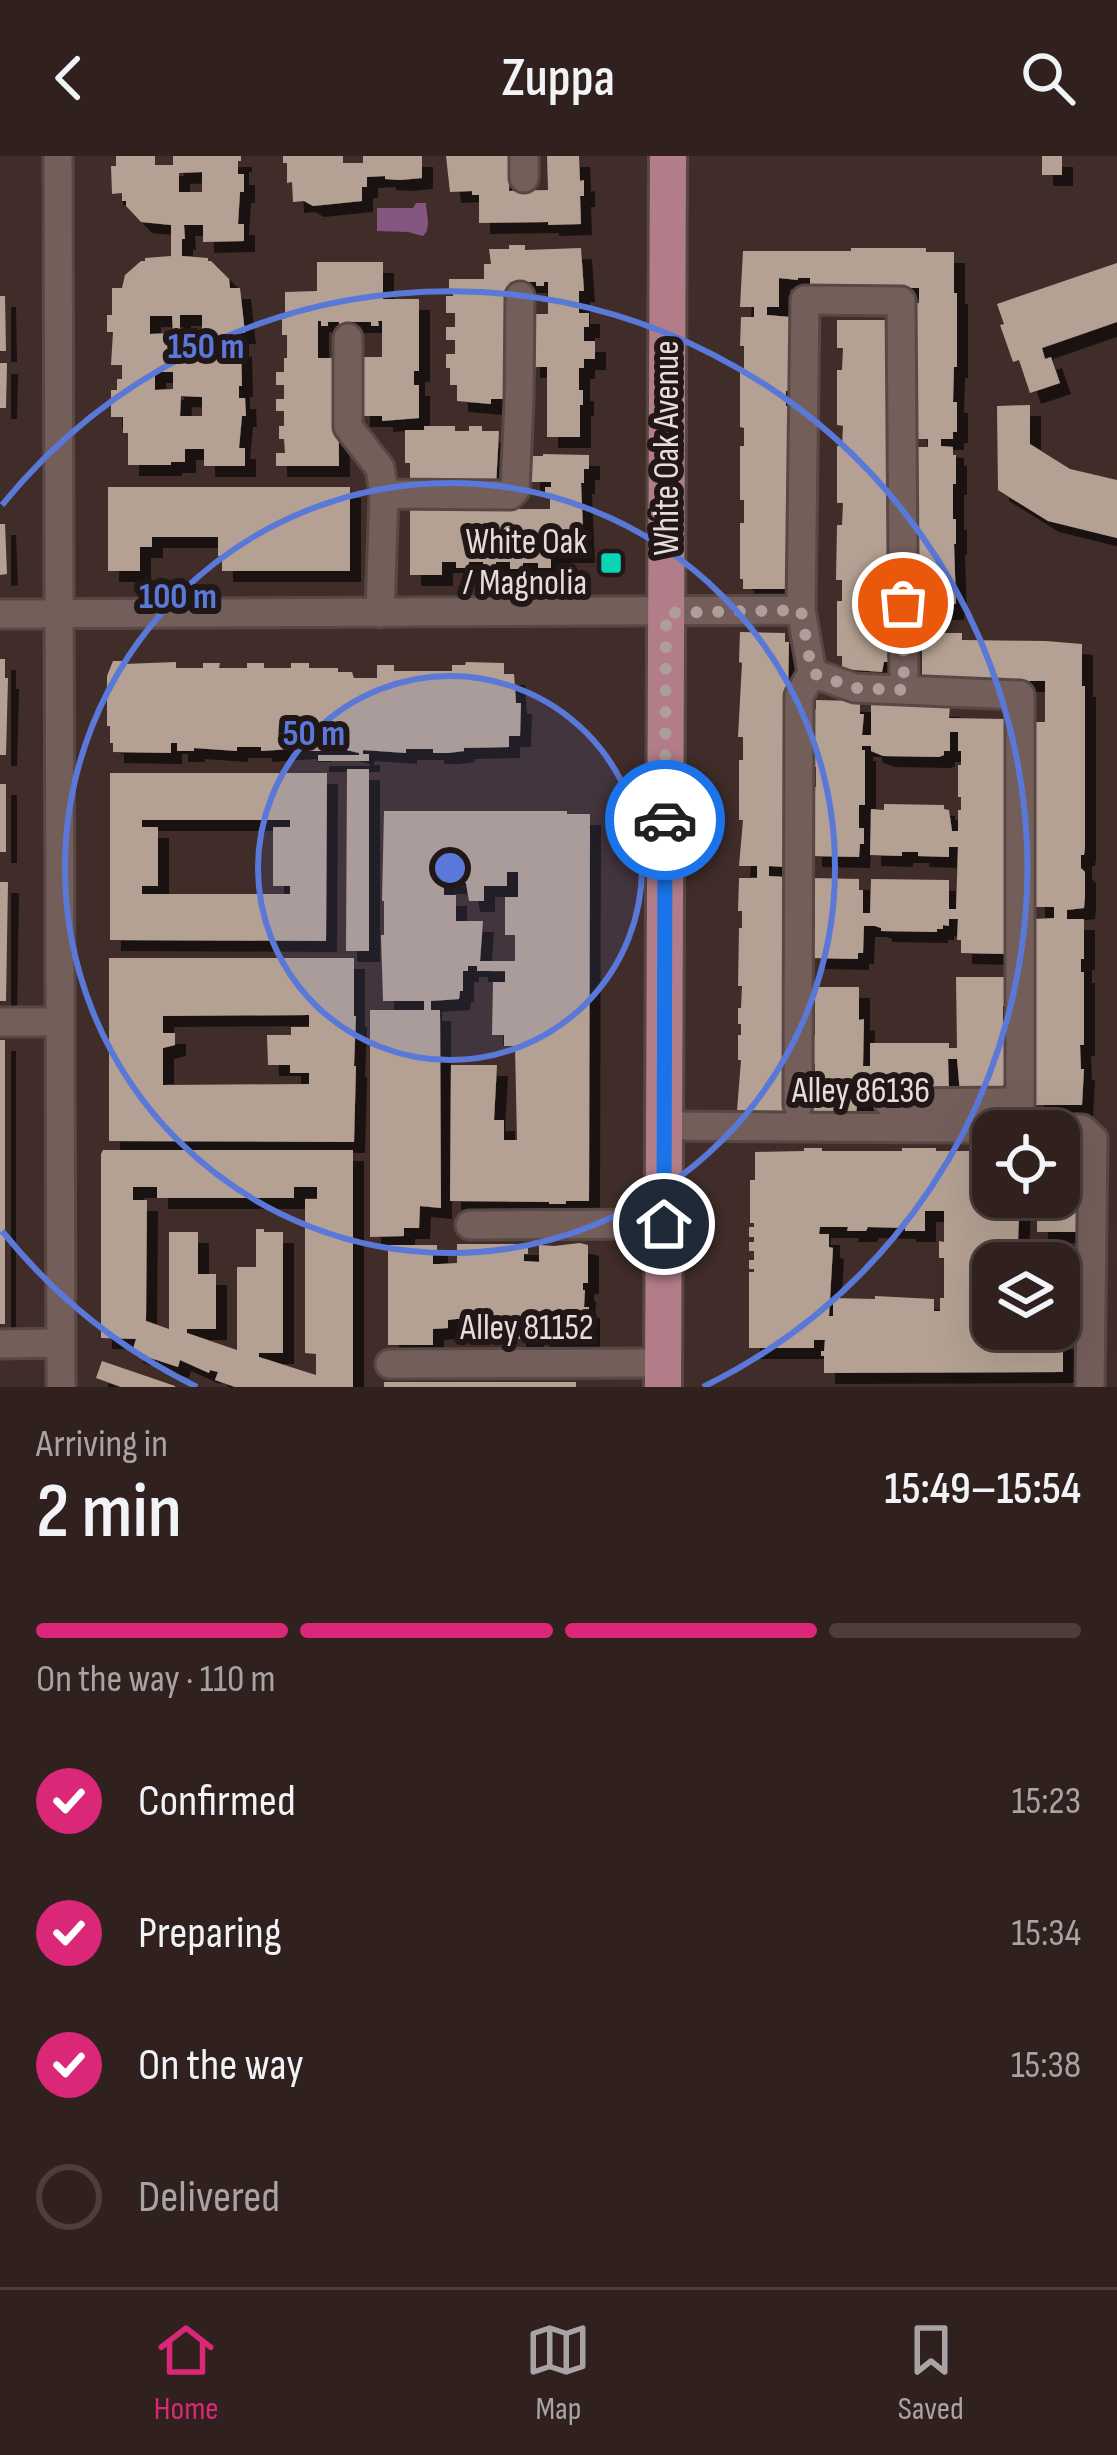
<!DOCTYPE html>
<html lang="en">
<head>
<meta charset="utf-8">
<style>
	:root { --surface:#30211f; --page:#3c2e2c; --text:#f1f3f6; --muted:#a8a3a4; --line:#4b3e3d; --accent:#db2777 }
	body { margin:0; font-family:"Sofia Sans Condensed",sans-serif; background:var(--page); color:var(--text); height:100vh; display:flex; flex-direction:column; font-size:45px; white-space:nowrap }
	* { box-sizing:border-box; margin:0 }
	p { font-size:39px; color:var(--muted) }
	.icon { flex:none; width:66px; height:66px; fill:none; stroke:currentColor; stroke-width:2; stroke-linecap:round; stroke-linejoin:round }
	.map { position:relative; height:1231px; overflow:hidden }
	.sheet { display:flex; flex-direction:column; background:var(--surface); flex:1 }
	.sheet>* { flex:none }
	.controls { position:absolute; left:972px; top:954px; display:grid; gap:24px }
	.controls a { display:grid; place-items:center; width:108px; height:108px; border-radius:24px; background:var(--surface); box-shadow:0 12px 48px #0002,0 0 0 3px var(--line); font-size:60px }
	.pin { position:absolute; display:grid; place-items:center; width:102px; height:102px; color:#fff; margin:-51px; border:6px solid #fff; border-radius:50%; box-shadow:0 3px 12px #0007 }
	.courier { position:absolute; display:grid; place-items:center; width:120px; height:120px; margin:-60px; border:9px solid #1a73e8; border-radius:50%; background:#fff; color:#222; box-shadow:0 3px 15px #0007 }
	.overview em { font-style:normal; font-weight:600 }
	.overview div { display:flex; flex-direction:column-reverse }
	.overview { display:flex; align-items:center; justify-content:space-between; height:204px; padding:0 36px }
	h1 { font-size:78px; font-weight:600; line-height:90px }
	.bar { display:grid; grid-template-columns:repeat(4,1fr); gap:18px 12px; align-content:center; height:144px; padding:0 36px }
	.bar i { height:15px; border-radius:9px; background:var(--line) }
	.bar .on { background:var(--accent) }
	.bar p { grid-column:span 4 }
	ol { padding:0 36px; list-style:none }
	li { display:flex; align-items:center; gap:36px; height:132px }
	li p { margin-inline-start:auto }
	li .icon { padding:12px; border-radius:50%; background:var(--accent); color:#fff; stroke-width:4 }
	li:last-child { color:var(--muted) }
	li i { width:66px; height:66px; border:6px solid var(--line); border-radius:50% }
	header { display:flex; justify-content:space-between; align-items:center; height:156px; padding:0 36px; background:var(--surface); font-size:54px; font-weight:600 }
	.tab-bar { display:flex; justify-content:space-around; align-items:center; height:168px; border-top:3px solid var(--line); background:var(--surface); font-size:33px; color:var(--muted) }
	.tab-bar a { display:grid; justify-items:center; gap:6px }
	.tab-bar .on { color:var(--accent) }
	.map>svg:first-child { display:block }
	.water { fill:#835780 }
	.building { fill:#b4a193; fill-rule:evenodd; filter:url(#shadow) }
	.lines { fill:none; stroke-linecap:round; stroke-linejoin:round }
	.minor-casing { stroke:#584845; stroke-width:33 }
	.major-casing { stroke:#584845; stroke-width:42 }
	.minor { stroke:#745e5a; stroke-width:27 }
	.major { stroke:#b27d89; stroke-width:36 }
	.done { stroke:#ad9e9b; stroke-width:12; stroke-dasharray:0 21.6 }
	.route { stroke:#1a73e8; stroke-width:15 }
	.ring { fill:none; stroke:#5a78d8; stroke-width:6 }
	.poi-dot { fill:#09d5b5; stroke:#201716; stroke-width:4.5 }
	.labels { text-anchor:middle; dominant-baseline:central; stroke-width:12; stroke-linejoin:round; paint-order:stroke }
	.street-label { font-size:36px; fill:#e8dbd9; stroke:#201716 }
	.poi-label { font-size:36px; fill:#e8dbd9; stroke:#201716; text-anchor:end }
	.centre { fill:#5a78d8; stroke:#201716; stroke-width:6 }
	.ring-label { font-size:36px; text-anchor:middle; font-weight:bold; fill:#5a78d8; stroke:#201716; stroke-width:12; stroke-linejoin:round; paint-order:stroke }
</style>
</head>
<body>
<header><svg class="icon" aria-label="back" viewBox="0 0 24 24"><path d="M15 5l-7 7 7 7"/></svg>Zuppa<svg class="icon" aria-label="search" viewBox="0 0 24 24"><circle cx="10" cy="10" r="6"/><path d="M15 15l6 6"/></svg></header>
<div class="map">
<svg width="1117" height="1231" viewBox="0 0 1117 1231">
	<defs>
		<filter id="shadow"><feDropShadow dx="11" dy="11" stdDeviation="0" flood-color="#0009"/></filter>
	</defs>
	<rect width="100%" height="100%" fill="#402c29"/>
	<path class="water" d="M416,47H426C426,58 432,72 423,80L408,76L377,75V52H413Z"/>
	<path class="building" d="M116,0H155V9H173V0H241V5H238V18H244V36H240L238,68H244V85L203,86V69H184L185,83H182V100L208,102V105H211L229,123L230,132H240L245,177H238V190L241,189L242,230H239V242H245L246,260H242L239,292H245V310H204V293H185V306H171V309H128V277H123V261H111V234H117V223H122V209H111L113,176H107V159H112V132H122L125,119L141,105H145V102L171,100V69L141,66L126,50V45H122V37L112,38L111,10H116ZM202,16V36H179V17ZM180,159H202V178H180ZM150,160H172L173,177L150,178ZM155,216H173V233L155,234ZM181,240L202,241V260H180Z
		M283,0H343V7H363V0H422V22L400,24L385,23V20L367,21V31H362V45L313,50L304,45L293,46L292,26L287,27V7H283Z
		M446,0H510L509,35L548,34L547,0H579L580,25L584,24V40H580L581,68L548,69V66L479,67V39H472V35L450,36Z
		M1042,0H1062V19H1042Z
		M509,89H525V94L581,92L584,135H579V157H589V171H584V185H595V203H584V212H579V234H583V249H580V281H547V211H529V158H548V126H544V130H536V126H509L514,128V243H491V248L457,245V229H450V212H446V198H455V184H446V171H455V157H446V140H453V135H449V123H484V108H491L489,93H509Z
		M851,92H926V96H954V137H957V211H954L953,246H957V276H953V283H941V290L953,291V299H956V328H953V363H956V388H954L956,448H953V453H916V291H928V283H917L915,262V147H919V132H810V122H798V124L779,122V151H767V159L790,161V235H786V250H790L789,433H743V423H740V367H744V344H740V290H744V272L740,271V212H744V190H740L741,161H754V151H740L743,95H851Z
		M317,106H383V143H419V215H414V229H419V262L382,265V260H359V201H382V165H378L379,170H371V166H347V170H339V166H328V170H321V165H318V202H338L339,310H276V297H285L284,283H279V270H284V255H276V243H284V229H276V216H284V202H287V179H282V163H285V136L317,135Z
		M1117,107V166L1042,192L1045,203L1051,201L1060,227L1030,237L1019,204L1013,206L1000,169L1004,168L997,148Z
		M0,140H5L6,195H0Z
		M837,164H887V177H889L887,211L888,235H886V251H889L888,467L886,466L888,506H884L882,516L842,513V500H837V445H842V424H836L837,369H842L843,347H837V290H842L843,270L837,269V214H842L843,192H837Z
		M0,207H7L6,252H0Z
		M1030,249V288L1070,313L1117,324V382L1048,365L998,334L997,250Z
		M424,270H455V275H469V270H482V275H499L496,330H410V307H405V274H424Z
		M543,298L589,299V313H584V327H581L584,396H551V412H538V407H523V413H510V406H496V412H483V406H469V412H456V406H442V419H410V353H550V339H545V331H551V326H529V300H543Z
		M108,331H350V415H222V400H218V381H152V391H140V415H108Z
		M0,368H5L7,418L0,419Z
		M740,476L785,477V486H789L785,711L769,710V720L785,721V956L737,955L741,904H738V879H741V868H738V852H741L742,830H738L739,772H742V755H738L739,722H757V710H739L743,664H739V604H743V581H738L742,507L739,506Z
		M922,477H962V484L1046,485L1082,488V530H1085V692L1084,699H1081V712L1085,716V740L1084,752L1067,754V763H1084V803H1081V816H1084V889H1080L1081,913H1084L1082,949H1033L1034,763L1054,762V751H1034L1035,566H1045V525H964V522L931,523V520H922Z
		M0,503H5V522H8L6,599H0Z
		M113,505H124V508L176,506V512H203V507H220L219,512H247V507H264V512H291V507H309V512H338V516H352L354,522H377V509H394V515H452V509H465L466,506L504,507V518H514L516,547H521L520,580H509V591L464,592V595L448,597H433V593H406V597L363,594V598H369V605H318V599H359V597L334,591H321V595H306V592L261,595V591H237V595L194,592V595H177V587H171V597L113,596V587H110V570H107V520Z
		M816,544L860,545V558H864L862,579H871V548L950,550L949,562L1005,563V573H1009L1008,633H1005L1004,649H1008V713H1004V727H1008V787H1004V798L961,797V784H957L958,763H949V770L943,769V773H937V776L881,775V772L875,770H864L863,797H858V803L811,802V772H815V754H811V722L859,723V734H863V757H870L871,723L949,724V753H956L958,691H949V701L918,700V696H902V700L870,699L871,653L884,654V648L944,649V653L949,654L952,675H958V654H961V641H958V609H961V595H958V576H950V595H944V599L939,601L883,600L871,595V590H862V594H865V649H859V672H864V688H860L859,701L811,700L812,631H816V611H812V553H816Z
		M347,613H369V795H346Z
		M110,617H327L326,785L110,784ZM142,664H290V671H273V730H290V738H142V730H158V671H142Z
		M0,628H6V696H0Z
		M384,655H567V658H590L589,1045H566V1048H549V1046L450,1045L451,909H497L494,964H504V984H517L515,890H504V879H492L493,826H505V815H477V810H468V815H463V835H460L459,843L431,845V854H440L441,1052L420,1050L419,1072H404V1080L370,1081V854H424V845H383L381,779H384V745H382ZM507,716H518V741H505V779H515V805H480L483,765H456V739H444V727H466L469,745H484V730H507Z
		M0,726H8L6,845H0Z
		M109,802H354V860H356L354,910H356L354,986L109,985ZM309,859V871H291V879H267L268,909H290V917H309V928L163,929V892L175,889V877H163V860Z
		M956,821H1004V827H1007V850H1003V867H1007V892H1004V906H1007V929H1003V936L960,937L957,903H948L949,934H924V929H902V933H871V923H863V950H857L856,958L811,956V924H815V908H811V879H815V831H859V864L864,863L863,910H870V887H949V892H957Z
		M0,884H5V1168H0Z
		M804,992H822V995H902V992H936V995H993V1041H1020L1017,1107H993V1173H1041V1183L1063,1182V1216L824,1217V1200H821V1195H824L825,1184H814V1192H749V1116H754V1113H749V1104H754V1095H749V1086H754V1081H749V1071H754V1067H750V1024H755V996L804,995ZM925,1055H944V1086L939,1085V1102H944V1142H940V1155H934V1143L875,1140V1143L833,1142V1160H829L833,1092L829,1091V1078H819L820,1071H848L847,1075H866L868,1071L905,1072V1075H925Z
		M103,994H353V1231H235L215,1224L218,1216L210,1214L209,1217L180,1204L178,1211L132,1196L136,1183L101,1182V998ZM133,1031H157V1042H294V1031H317V1043H305V1197L316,1198V1219L259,1201V1197H283V1076H264V1073H256V1111H237V1194L187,1177V1173H216V1118H198V1076H169V1173L146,1165L147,1044H133Z
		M1079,997L1080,1076H1037V1041H1059V998Z
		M580,1087L588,1089V1127H583V1134H585L584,1151H589V1188H539V1170H533V1183H515V1164H507V1167H489V1163H456L448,1164V1172L433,1173V1189H388V1089H437V1096H433V1108H440L457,1107V1088H528V1098H524V1105L539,1106V1089L554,1090Z
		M1059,1133H1079V1170L1059,1169Z
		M102,1205L175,1230V1231H121L96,1222Z
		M384,1226H576V1231H384Z"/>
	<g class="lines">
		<g class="minor-casing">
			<path id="minor" d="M58,0L61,1231
				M524,0V22
				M348,182V271L380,312L384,338L380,457
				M384,338L510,339L515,334L519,245L520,140
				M801,454L805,144L901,145L904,534
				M0,458L801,454L812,517L855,532L1020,539V946L889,947
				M0,866H60
				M798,949L799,540L812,517
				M664,970L1082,973L1093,983L1090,1231
				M470,1069L664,1068
				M0,1188L61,1187
				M390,1208L663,1207"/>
		</g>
		<g class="major-casing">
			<path id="major" d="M663,1231L668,0"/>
		</g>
		<use href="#minor" class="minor"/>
		<use href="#major" class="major"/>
	</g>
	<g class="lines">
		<path class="done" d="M665,664L666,457L801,454L812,517L855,532L904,534L903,447"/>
		<path class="route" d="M664,1068L665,664"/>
	</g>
	<circle cx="450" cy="712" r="192" fill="#5a78d8" fill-opacity=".12"/>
	<g class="ring">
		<circle cx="450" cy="712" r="192"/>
		<circle cx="450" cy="712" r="385"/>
		<path d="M197 1231A577 577 0 0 1 2 1075M2 349A577 577 0 1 1 703 1231"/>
	</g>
	<rect class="poi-dot" x="599" y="395" width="24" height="24" rx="6"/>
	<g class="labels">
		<g class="street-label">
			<text transform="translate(667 292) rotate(-90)">White Oak Avenue</text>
			<text x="861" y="935">Alley 86136</text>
			<text x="527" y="1172">Alley 81152</text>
		</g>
		<g class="poi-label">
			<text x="587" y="386">White Oak<tspan x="587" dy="41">/ Magnolia</tspan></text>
		</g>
	</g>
	<circle cx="450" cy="712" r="18" class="centre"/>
	<g class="ring-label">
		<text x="206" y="202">150 m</text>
		<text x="178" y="452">100 m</text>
		<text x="314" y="589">50 m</text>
	</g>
</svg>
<div class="controls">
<a><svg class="icon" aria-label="locate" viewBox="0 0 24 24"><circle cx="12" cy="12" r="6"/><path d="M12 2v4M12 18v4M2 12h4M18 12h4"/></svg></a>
<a><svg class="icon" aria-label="layers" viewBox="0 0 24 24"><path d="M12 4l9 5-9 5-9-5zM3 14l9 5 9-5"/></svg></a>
</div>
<div class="pin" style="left:903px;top:447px;background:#ea580c"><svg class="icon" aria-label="bag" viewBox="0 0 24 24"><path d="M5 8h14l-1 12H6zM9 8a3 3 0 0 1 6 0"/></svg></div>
<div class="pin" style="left:664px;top:1068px;background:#1f2937"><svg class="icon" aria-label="home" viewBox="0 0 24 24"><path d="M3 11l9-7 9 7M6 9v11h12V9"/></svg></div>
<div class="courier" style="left:665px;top:664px"><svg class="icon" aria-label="car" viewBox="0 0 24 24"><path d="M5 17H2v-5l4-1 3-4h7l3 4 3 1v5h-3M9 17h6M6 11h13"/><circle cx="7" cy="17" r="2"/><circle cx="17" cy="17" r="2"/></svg></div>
</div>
<section class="sheet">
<div class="overview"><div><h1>2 min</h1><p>Arriving in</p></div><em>15:49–15:54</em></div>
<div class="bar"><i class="on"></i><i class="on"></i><i class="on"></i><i></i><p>On the way · 110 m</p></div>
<ol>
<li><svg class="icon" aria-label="check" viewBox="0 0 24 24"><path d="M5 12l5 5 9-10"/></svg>Confirmed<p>15:23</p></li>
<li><svg class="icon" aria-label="check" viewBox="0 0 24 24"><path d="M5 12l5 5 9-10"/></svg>Preparing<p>15:34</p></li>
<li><svg class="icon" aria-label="check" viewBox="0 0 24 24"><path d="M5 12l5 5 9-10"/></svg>On the way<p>15:38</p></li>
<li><i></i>Delivered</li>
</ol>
</section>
<nav class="tab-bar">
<a class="on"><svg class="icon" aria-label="home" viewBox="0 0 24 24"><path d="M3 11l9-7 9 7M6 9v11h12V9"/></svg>Home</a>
<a><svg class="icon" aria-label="map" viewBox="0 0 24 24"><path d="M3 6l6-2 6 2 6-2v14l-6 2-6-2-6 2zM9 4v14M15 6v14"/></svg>Map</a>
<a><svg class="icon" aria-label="saved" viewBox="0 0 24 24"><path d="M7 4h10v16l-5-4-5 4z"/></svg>Saved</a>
</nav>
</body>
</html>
